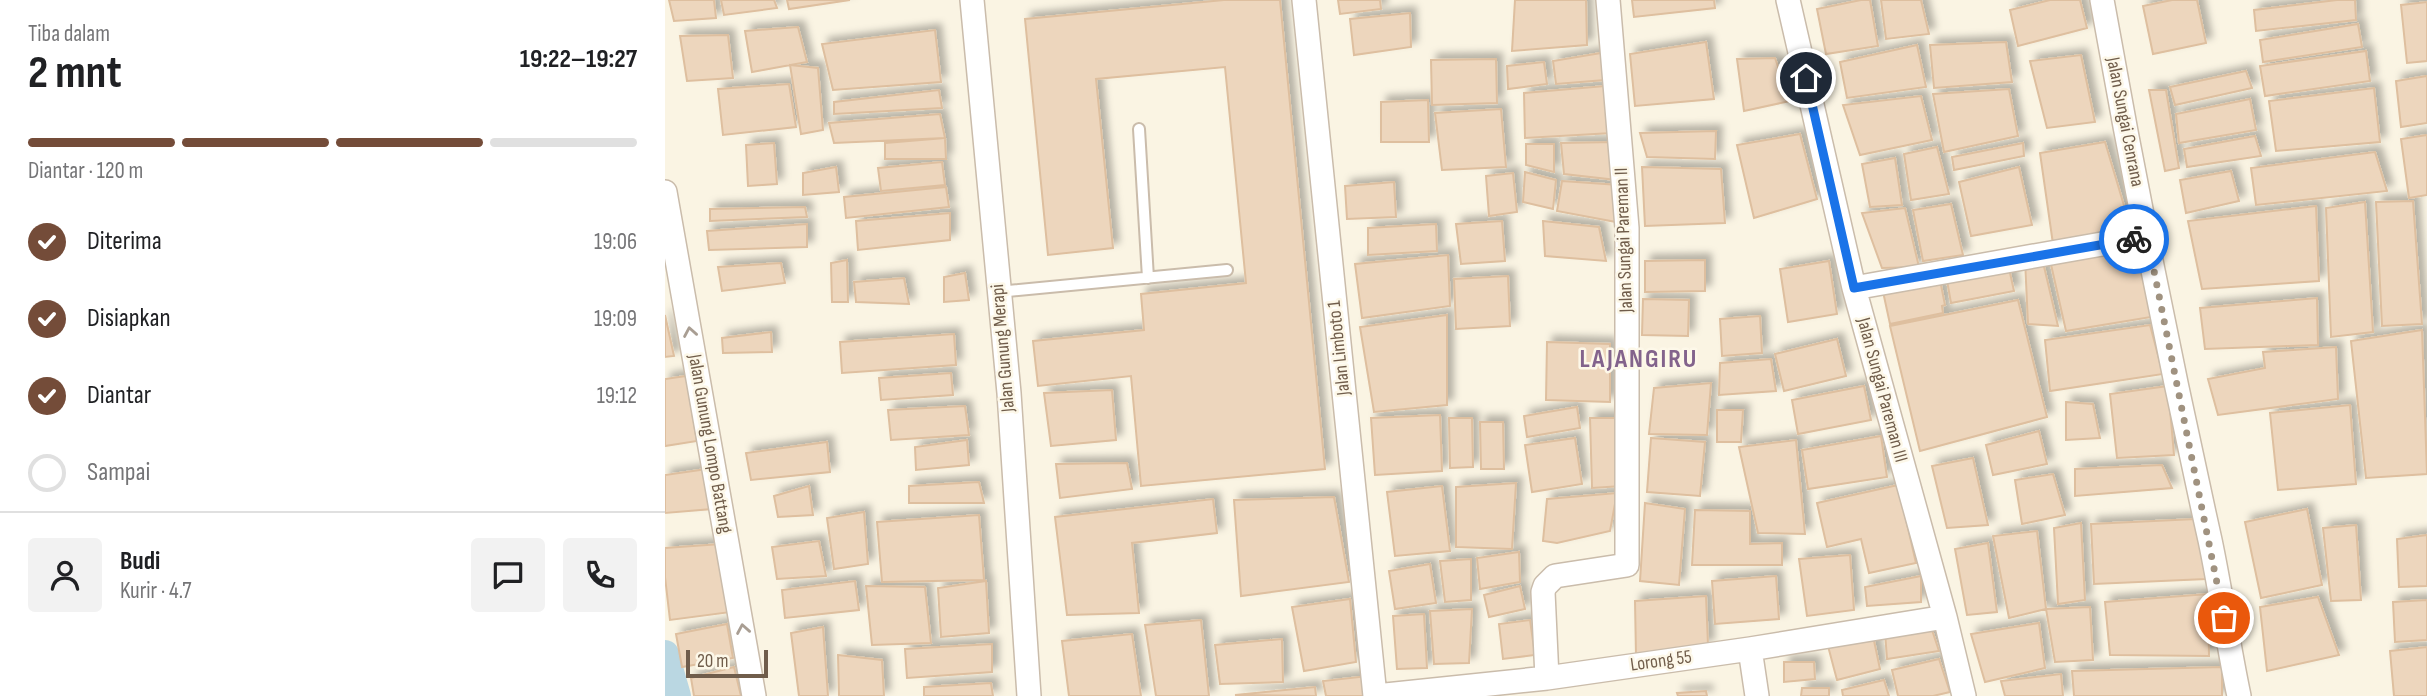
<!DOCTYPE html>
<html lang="id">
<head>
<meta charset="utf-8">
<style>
	:root { --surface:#fff; --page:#f2f2f2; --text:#202124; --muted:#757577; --line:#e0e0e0; --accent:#744c39 }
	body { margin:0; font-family:"Sofia Sans Condensed",sans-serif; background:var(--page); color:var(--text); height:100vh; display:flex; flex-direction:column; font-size:26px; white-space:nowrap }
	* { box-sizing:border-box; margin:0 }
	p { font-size:23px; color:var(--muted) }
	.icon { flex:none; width:38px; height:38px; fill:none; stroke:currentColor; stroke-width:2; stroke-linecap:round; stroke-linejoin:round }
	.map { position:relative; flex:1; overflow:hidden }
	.drawer { display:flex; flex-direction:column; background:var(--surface); width:665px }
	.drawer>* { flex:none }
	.scale { position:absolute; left:21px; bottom:18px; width:82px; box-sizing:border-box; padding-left:7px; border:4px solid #705d4b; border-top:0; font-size:19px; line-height:24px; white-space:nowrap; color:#705d4b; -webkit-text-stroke:5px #fdf8e9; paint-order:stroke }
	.pin { position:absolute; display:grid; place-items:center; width:60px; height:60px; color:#fff; margin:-30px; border:4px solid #fff; border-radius:50%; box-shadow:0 2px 7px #0007 }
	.courier { position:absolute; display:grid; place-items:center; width:70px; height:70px; margin:-35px; border:5px solid #1a73e8; border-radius:50%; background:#fff; color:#222; box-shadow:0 2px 9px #0007 }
	.headline em { font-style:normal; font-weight:700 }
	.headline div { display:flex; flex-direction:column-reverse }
	.headline { display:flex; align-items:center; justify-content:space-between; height:119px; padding:0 28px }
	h1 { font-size:46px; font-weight:700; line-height:52px }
	.bar { display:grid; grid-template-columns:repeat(4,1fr); gap:10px 7px; align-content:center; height:84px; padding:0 28px }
	.bar i { height:9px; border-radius:5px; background:var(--line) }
	.bar .selected { background:var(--accent) }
	.bar p { grid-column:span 4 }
	.line { display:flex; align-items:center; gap:18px; padding:0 28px; border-top:2px solid var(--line) }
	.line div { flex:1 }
	.round { display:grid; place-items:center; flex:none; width:74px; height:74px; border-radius:7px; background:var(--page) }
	ol { padding:0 28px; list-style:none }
	li { display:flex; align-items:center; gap:21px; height:77px }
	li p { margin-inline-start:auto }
	li .icon { padding:7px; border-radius:50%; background:var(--accent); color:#fff; stroke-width:4 }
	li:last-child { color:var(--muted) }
	li i { width:38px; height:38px; border:4px solid var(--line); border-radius:50% }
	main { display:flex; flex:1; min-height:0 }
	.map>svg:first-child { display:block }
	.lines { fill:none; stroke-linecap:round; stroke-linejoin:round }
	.canal { stroke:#bad7e2; stroke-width:28 }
	.building { fill:#edd6bd; stroke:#debf9f; stroke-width:2; filter:url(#shadow) }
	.lane-casing { stroke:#cabcab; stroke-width:14 }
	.street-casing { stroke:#cabcab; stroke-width:26 }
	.lane { stroke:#fff; stroke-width:10 }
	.street { stroke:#fff; stroke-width:23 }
	.oneway { stroke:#a99e93 }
	.done { stroke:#a09280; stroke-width:7; stroke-dasharray:0 12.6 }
	.route { stroke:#1a73e8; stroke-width:9 }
	.labels { text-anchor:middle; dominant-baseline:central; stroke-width:5; stroke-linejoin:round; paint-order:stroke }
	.street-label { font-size:19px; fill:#705d4b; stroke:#fdf8e9 }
	.district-label { font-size:26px; font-weight:bold; letter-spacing:2px; fill:#83638c; stroke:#fdf8e9 }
</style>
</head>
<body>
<main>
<section class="drawer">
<div class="headline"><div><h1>2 mnt</h1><p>Tiba dalam</p></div><em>19:22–19:27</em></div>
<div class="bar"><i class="selected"></i><i class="selected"></i><i class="selected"></i><i></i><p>Diantar · 120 m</p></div>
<ol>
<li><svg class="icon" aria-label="check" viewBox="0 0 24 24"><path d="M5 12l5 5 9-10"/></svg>Diterima<p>19:06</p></li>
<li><svg class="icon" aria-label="check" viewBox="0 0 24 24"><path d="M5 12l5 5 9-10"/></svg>Disiapkan<p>19:09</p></li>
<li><svg class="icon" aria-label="check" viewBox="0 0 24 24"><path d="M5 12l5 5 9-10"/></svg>Diantar<p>19:12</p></li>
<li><i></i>Sampai</li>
</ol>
<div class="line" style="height:126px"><a class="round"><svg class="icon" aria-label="person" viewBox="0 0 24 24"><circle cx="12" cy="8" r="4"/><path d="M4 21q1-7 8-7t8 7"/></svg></a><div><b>Budi</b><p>Kurir · 4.7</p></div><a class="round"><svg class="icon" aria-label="chat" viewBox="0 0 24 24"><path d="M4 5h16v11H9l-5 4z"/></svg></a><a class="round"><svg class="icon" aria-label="phone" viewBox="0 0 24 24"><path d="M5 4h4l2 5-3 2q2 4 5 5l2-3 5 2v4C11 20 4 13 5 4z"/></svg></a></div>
</section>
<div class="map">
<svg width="1762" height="696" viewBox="0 0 1762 696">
	<defs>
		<filter id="shadow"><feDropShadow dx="6" dy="-6" stdDeviation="3.5" flood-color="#0004"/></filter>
	</defs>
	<rect width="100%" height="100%" fill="#faf4e3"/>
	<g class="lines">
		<path class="canal" d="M0,654L12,696"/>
	</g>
	<path class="building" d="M4,0H49L51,18L9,21Z
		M56,0H109L112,8L59,15Z
		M122,0H185L124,9Z
		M559,0H615L660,469L476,486L466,376L373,386L368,341L479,330L476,294L581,283L560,67L431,79L448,248L383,255L360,19Z
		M673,0H715L716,9L675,14Z
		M850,0H921L922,45L847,51Z
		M967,0H1049L1050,8L969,17Z
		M1196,0H1205L1213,46L1161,54L1152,9Z
		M1216,0H1256L1264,34L1221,39Z
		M1385,0H1415L1422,28L1353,46L1345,10Z
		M1507,0H1532L1541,43L1488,54L1478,6Z
		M1672,0H1690L1691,20L1591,31L1589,10Z
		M1762,2V61L1742,63L1736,5Z
		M745,13L746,47L689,55L685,19Z
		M1693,24L1697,47L1598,62L1595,40Z
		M133,27L142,62L87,72L80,31Z
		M270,30L276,82L168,90L157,44Z
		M63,35L68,78L22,81L15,36Z
		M1041,42L1049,99L970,106L965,54Z
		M1341,42L1347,82L1269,88L1265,45Z
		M1252,45L1261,87L1182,98L1175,62Z
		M1701,51L1705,81L1600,96L1595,66Z
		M936,53L940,80L891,84L888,61Z
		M1416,55L1430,122L1382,128L1365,61Z
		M1110,58L1125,101L1079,111L1072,59Z
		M831,59L832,103L767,105L766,60Z
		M879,62L882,84L843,89L842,66Z
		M125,65L153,68L158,130L136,134Z
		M1581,71L1587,88L1510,105L1505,87Z
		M1762,76V123L1736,127L1731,81Z
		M124,84L131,127L58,135L53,89Z
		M940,86L947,133L860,138L859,93Z
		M1709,88L1715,142L1611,151L1604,101Z
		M1344,89L1353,136L1279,152L1268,94Z
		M274,90L277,108L169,114V102Z
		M1484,90H1501L1514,168L1500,171Z
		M1256,96L1267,140L1195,155L1178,105Z
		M1585,99L1591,130L1514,143L1511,114Z
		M763,100L764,142H716V102Z
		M836,109L841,167L777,170L770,113Z
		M275,114L280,138L169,143L164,123Z
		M1051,131L1050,159L982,157L975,133Z
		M1135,134L1152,199L1089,218L1072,145Z
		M1762,135V195L1744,198L1736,139Z
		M1590,136L1596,156L1522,167L1519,149Z
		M280,138L281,159H220V143Z
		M950,142L952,180L899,174L896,143Z
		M1440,142L1466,229L1388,244L1375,153Z
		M109,143L112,184L83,186L81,145Z
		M1358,143L1359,156L1289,170L1287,157Z
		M861,144H889V172L861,165Z
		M1272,147L1284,194L1246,200L1239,154Z
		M1710,152L1722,191L1591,205L1586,168Z
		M1230,158L1237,205L1205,207L1197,164Z
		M277,162L280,185L216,191L213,168Z
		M171,167L174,192L138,195V173Z
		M977,167L1056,169L1060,223L980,226Z
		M1354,167L1367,225L1306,236L1294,182Z
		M1566,171L1574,201L1521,213L1515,180Z
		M860,172L891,180L888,209L858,202Z
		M848,173L852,212L824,216L821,176Z
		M897,181L954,185L951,222L892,211Z
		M729,182L731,217L682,219L680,186Z
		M281,187L284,207L181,218L179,197Z
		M1748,201L1757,324L1717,326L1711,202Z
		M1700,202L1708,332L1666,337L1661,208Z
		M1286,204L1298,255L1258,261L1248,210Z
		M1651,206L1654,281L1537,289L1523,221Z
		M140,207L142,217L45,221V209Z
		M1240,208L1254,267L1217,268L1197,213Z
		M285,213V240L193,250L191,221Z
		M837,221L840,261L796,264L791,224Z
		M878,221L934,227L941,261L880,256Z
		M142,224V247L44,250L42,231Z
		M771,224L772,251L703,255V228Z
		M1471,245L1486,317L1401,331L1385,260Z
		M783,255L785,306L697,318L690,264Z
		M1377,258L1393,326L1363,324L1360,260Z
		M182,260L183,302H167L166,263Z
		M1040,260V291L980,292V261Z
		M1164,261L1172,314L1123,322L1115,269Z
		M116,263L120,283L57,291L53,267Z
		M1343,264L1349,291L1286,303L1281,275Z
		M300,273L304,300L279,302V277Z
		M1274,275L1280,305L1277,306L1278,313L1225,324L1217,287Z
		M843,276L845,326L791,329L789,279Z
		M239,278L244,304L191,302L189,282Z
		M1652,298L1653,345L1540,349L1535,308Z
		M978,299L1024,300L1023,336L977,335Z
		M1353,300L1382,417L1255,451L1225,326Z
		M0,315L9,356L0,357Z
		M782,315V405L709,412L695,327Z
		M1095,316L1097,353L1057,356L1055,319Z
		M1485,325L1498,374L1385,391L1380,340Z
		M1757,330L1762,474L1701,478L1686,341Z
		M106,332L107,352L58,353L57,338Z
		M289,334L291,365L177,373L175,342Z
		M1172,339L1181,376L1119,391L1110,354Z
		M882,342L945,344V402L881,400Z
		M1671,347L1673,399L1553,415L1543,379L1600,368L1598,352Z
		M1106,359L1111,391L1054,395L1055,363Z
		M286,373L288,395L216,400L214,378Z
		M21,376L32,441L0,446V379Z
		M1046,383L1042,435L984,434L989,388Z
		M1199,386L1206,420L1133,434L1127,400Z
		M1503,386L1509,455L1452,458L1445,394Z
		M447,390L451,440L386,446L379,393Z
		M1401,402L1428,404L1435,438L1401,440Z
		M1685,405L1691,484L1613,490L1605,413Z
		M300,406L304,435L226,440L223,410Z
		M912,407L915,428L862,437L859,416Z
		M1052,410H1078L1076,442H1052Z
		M775,415L777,471L710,475L706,418Z
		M784,418H807L808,467L785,468Z
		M925,418H957V486L927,488Z
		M815,422H838L839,469H816Z
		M1374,431L1382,464L1328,475L1321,445Z
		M1216,436L1222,477L1143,489L1137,450Z
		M910,438L917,484L867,492L860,445Z
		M986,438L1040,442L1035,496L982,492Z
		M302,440L304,465L251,470L250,447Z
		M1131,440L1140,534L1093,533L1074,447Z
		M162,442L165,472L86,480L81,453Z
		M1308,458L1323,525L1282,528L1267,466Z
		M462,463L467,489L395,498L391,464Z
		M1497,465L1507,488L1410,496V469Z
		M42,469L47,509L0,513V475Z
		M1388,474L1400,515L1357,524L1350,480Z
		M314,482L319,503H244V486Z
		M851,483L847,549L791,547V487Z
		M1233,485L1251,563L1204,573L1196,539L1162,547L1152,503Z
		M144,486L148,515L113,517L109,496Z
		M777,486L785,551L730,556L722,492Z
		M952,493L945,531L892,543L878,541L882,499Z
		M669,497L684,582L576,596L569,500Z
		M548,499L552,533L467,543L474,613L402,615L390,517Z
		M980,503L1020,509L1014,585L975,581Z
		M1642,509L1657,585L1596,598L1580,522Z
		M1030,510L1085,511V544L1117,543V565H1027Z
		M199,512L203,564L169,569L162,518Z
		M314,515L319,580L217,582L212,522Z
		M1531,519L1541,579L1429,584L1426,524Z
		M1416,523L1420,600L1393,604L1389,528Z
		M1691,525L1696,600L1666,601L1658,528Z
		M1372,531L1381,609L1344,618L1328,536Z
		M1762,535V586L1734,587L1732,539Z
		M154,541L161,576L112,579L107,547Z
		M1323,543L1332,612L1302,615L1290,549Z
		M56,544L66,612L5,620L0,577V548Z
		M854,552L855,582L815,589L812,558Z
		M1185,555L1189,610L1142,616L1134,559Z
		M806,559V600L780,602L775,561Z
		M765,564L771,603L730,609L724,571Z
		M1111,576L1114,619L1050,624L1047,581Z
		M1256,576V602L1202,606L1200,587Z
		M190,581L194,610L120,618L117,590Z
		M321,581L324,633L276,637L273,588Z
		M201,586L260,587L266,643L207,645Z
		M855,586L860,609L824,617L819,595Z
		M1543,594L1544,656L1445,655L1440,602Z
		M1041,596L1043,645L971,656L970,601Z
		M1653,597L1674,655L1602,671L1595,607Z
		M685,599L691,662L639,671L627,607Z
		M1762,600V640L1730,642L1728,602Z
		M1425,607L1428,660L1390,662L1381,609Z
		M807,609L804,663L769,664L765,611Z
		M759,614L762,668L732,669L728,616Z
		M536,620L544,696H491L480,625Z
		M865,620L870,655L838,659L834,624Z
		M1374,623L1380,668L1320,682L1306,634Z
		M62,624L68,658L17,667L11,634Z
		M1265,624L1274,651L1222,659L1220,632Z
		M158,627L163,696H134L126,633Z
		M467,634L476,696H404L397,641Z
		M1208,636L1215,669L1172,680L1163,646Z
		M617,639L618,682L555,684L550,645Z
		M327,644V672L242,678L240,649Z
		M1762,647V696H1729L1725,651Z
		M173,655L217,660L219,696H174Z
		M1274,659L1285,692L1268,696H1233L1227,670Z
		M1119,662H1149L1150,679L1119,682Z
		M69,667L76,696H29L26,678Z
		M1557,667V696H1409L1407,671Z
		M1396,674L1398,696H1340L1336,681Z
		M703,676V696H661L658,681Z
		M1219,680L1224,696H1178L1177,690Z
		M326,683L328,696H259V687Z
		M650,687L651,696L570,695Z
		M1137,688H1164V696H1136Z
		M1041,691L1042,696H1013L1012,693Z"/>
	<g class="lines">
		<g class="lane-casing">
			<path id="lane" d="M474,129L483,278
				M333,292L562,270"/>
		</g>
		<g class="street-casing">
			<path id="street" d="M307,0L344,393L364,696
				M639,0L710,696
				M1123,0L1189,288L1280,617L1299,696
				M1437,0C1469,181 1505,361 1545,540C1556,592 1563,644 1574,696
				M0,192L89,696
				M1189,288L1482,236
				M1085,649L1092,696
				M882,678L878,592L880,586L890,576L962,565V228L943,0
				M711,696L882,678L1085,649L1280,617"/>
		</g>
		<use href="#lane" class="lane"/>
		<use href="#street" class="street"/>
	</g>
	<defs><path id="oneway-chevron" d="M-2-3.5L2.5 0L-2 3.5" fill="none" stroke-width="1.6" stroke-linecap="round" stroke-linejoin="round" transform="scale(1.75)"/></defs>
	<g class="oneway">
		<use href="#oneway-chevron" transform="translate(25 332) rotate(-100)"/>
		<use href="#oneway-chevron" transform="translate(78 629) rotate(-100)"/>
	</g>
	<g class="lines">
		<path class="done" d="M1469,239L1482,236L1559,618"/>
		<path class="route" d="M1141,78L1189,288L1469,239"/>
	</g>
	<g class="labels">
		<g class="street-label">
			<text transform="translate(1460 122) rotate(79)">Jalan Sungai Cenrana</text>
			<text transform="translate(959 240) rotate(-92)">Jalan Sungai Pareman II</text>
			<text transform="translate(338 348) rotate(-95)">Jalan Gunung Merapi</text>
			<text transform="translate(674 348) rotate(-96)">Jalan Limboto 1</text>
			<text transform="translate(1217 390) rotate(75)">Jalan Sungai Pareman III</text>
			<text transform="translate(45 444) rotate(80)">Jalan Gunung Lompo Battang</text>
			<text transform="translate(996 661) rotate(-8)">Lorong 55</text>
		</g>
		<g class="district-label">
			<text x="974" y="359">LAJANGIRU</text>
		</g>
	</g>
</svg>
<div class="scale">20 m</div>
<div class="pin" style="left:1559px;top:618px;background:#ea580c"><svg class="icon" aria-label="bag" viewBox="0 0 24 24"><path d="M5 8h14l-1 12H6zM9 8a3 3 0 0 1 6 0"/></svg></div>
<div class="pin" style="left:1141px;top:78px;background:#1f2937"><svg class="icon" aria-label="home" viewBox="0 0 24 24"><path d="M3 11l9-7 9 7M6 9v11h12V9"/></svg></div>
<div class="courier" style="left:1469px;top:239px"><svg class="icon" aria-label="bike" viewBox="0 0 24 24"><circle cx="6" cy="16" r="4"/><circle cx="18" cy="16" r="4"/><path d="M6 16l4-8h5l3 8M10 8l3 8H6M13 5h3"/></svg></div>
</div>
</main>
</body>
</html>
